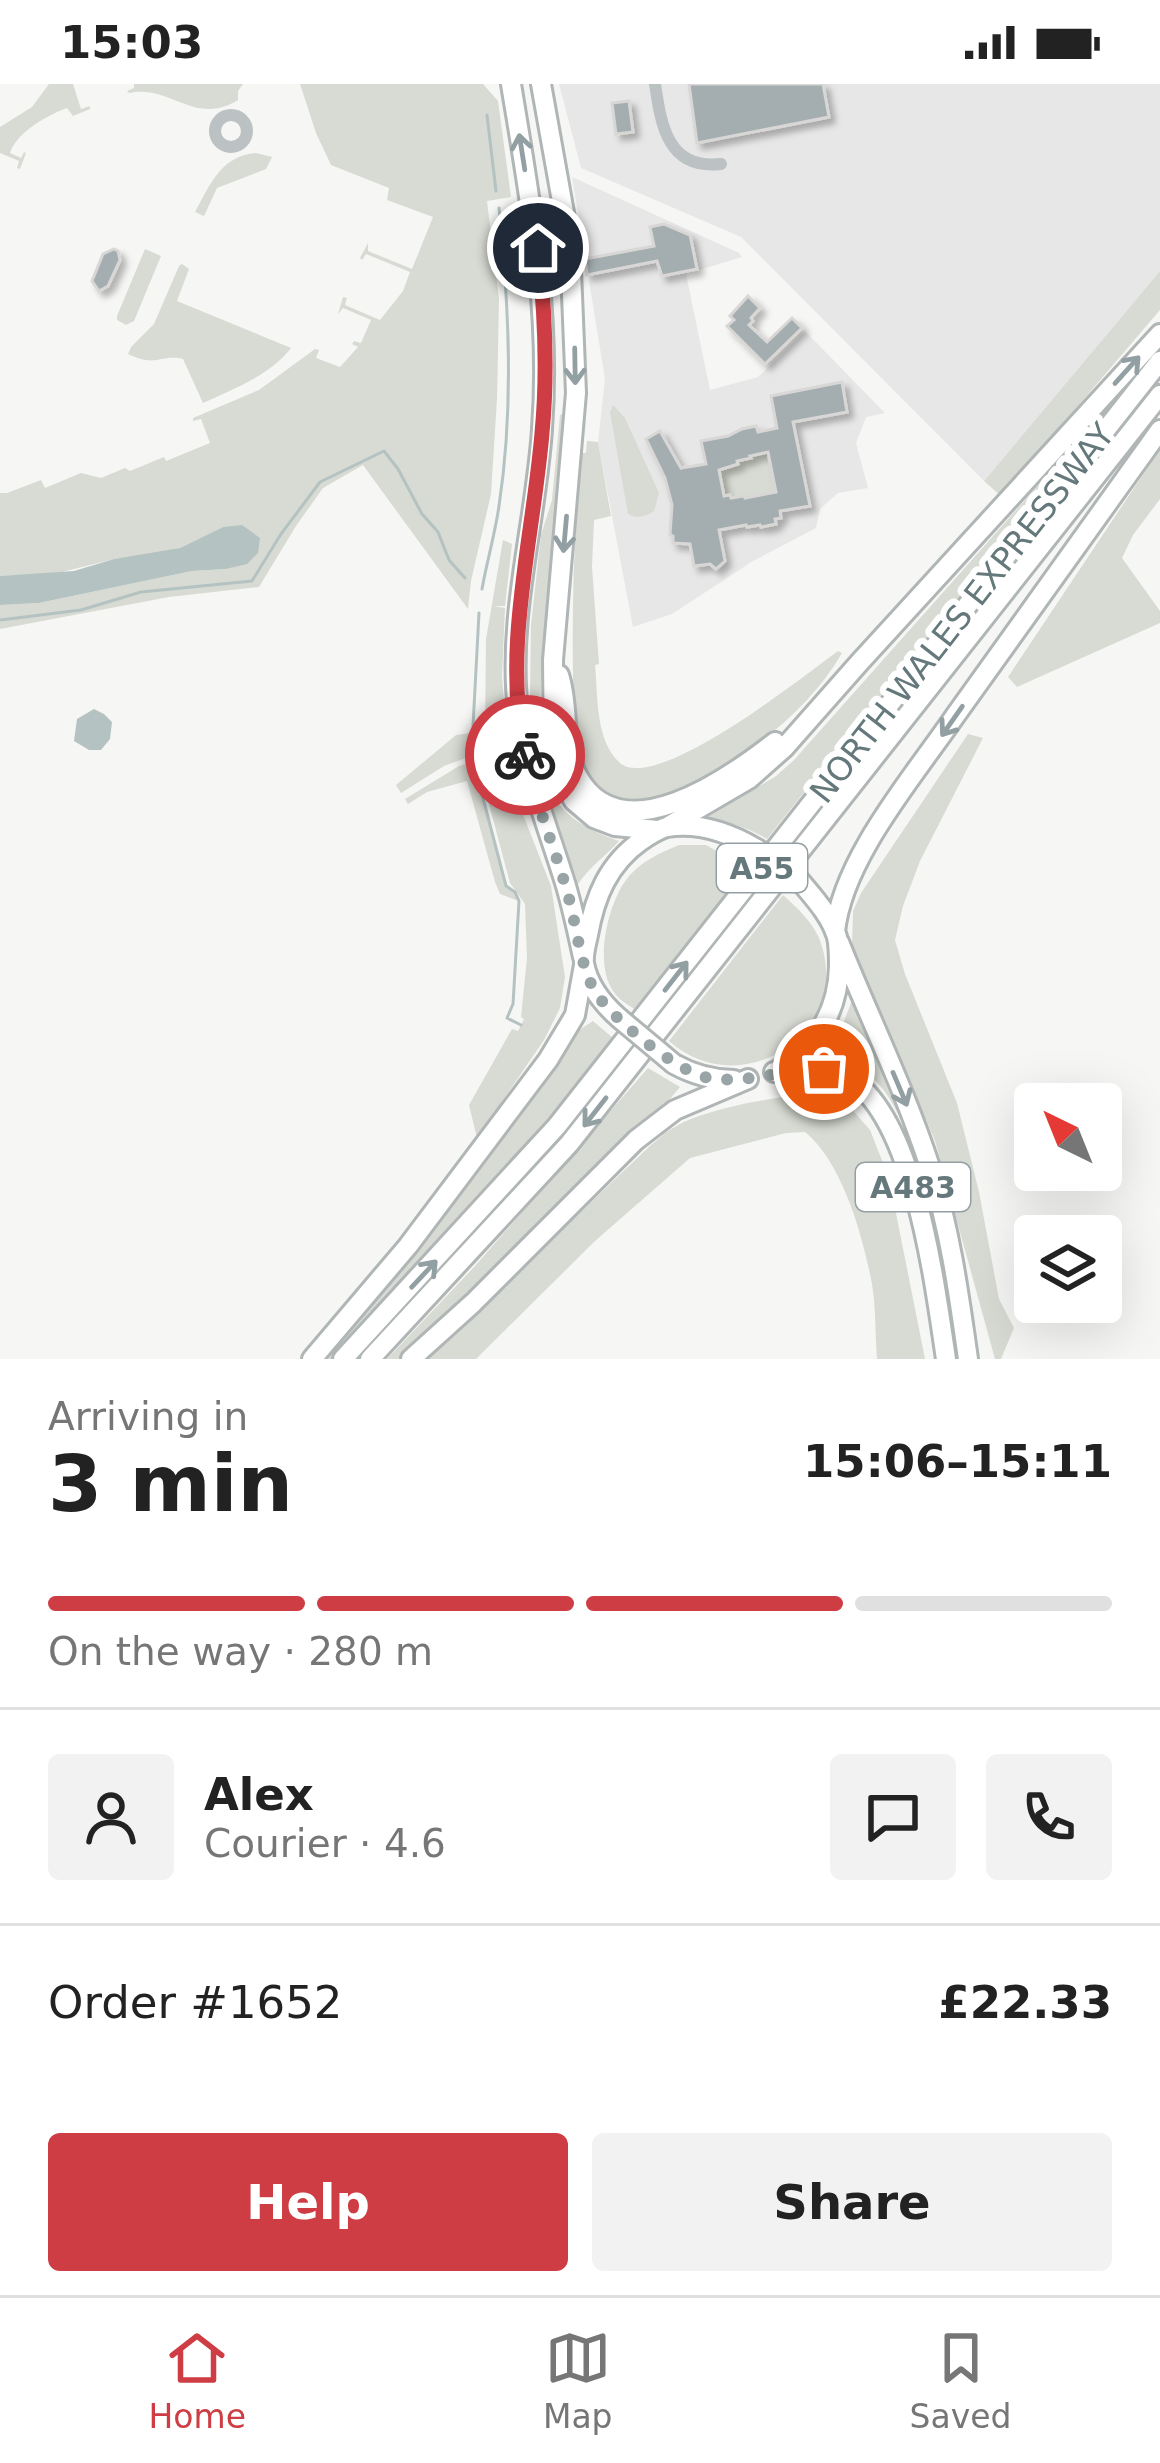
<!DOCTYPE html>
<html lang="en">
<head>
<meta charset="utf-8">
<style>
	:root { --surface:#fff; --page:#f2f2f2; --text:#222; --muted:#767676; --line:#e0e0e0; --accent:#cd3d43 }
	body { margin:0; font-family:"DejaVu Sans",sans-serif; background:var(--page); color:var(--text); height:100vh; display:flex; flex-direction:column; font-size:45px; white-space:nowrap }
	* { box-sizing:border-box; margin:0 }
	p { font-size:39px; color:var(--muted) }
	.icon { flex:none; width:66px; height:66px; fill:none; stroke:currentColor; stroke-width:2; stroke-linecap:round; stroke-linejoin:round }
	.map { position:relative; height:1275px; overflow:hidden }
	.drawer { display:flex; flex-direction:column; background:var(--surface); flex:1 }
	.drawer>* { flex:none }
	.needle { width:78px; rotate:317deg }
	.buttons { position:absolute; left:1014px; top:999px; display:grid; gap:24px }
	.buttons a { display:grid; place-items:center; width:108px; height:108px; border-radius:12px; background:var(--surface); box-shadow:0 12px 48px #0002; font-size:60px }
	.pin { position:absolute; display:grid; place-items:center; width:102px; height:102px; color:#fff; margin:-51px; border:6px solid #fff; border-radius:50%; box-shadow:0 3px 12px #0007 }
	.courier { position:absolute; display:grid; place-items:center; width:120px; height:120px; margin:-60px; border:9px solid #cd3d43; border-radius:50%; background:#fff; color:#222; box-shadow:0 3px 15px #0007 }
	.headline em { font-style:normal; font-weight:800 }
	.headline div { display:flex; flex-direction:column-reverse }
	.headline { display:flex; align-items:center; justify-content:space-between; height:204px; padding:0 48px }
	h1 { font-size:78px; font-weight:800; line-height:90px }
	.bar { display:grid; grid-template-columns:repeat(4,1fr); gap:18px 12px; align-content:center; height:144px; padding:0 48px }
	.bar i { height:15px; border-radius:9px; background:var(--line) }
	.bar .current { background:var(--accent) }
	.bar p { grid-column:span 4 }
	.line { display:flex; align-items:center; gap:30px; padding:0 48px; border-top:3px solid var(--line) }
	.line div { flex:1 }
	.round { display:grid; place-items:center; flex:none; width:126px; height:126px; border-radius:12px; background:var(--page) }
	.button { display:flex; gap:24px; margin-top:auto; padding:24px 48px }
	.button a { flex:1; height:138px; border-radius:12px; background:var(--accent); color:#fff; font-size:48px; font-weight:800; line-height:138px; text-align:center }
	.button a+a { background:var(--page); color:var(--text) }
	.status { display:flex; justify-content:space-between; align-items:center; height:84px; padding:0 60px; background:var(--surface); direction:ltr }
	.status svg { height:33px; fill:currentColor }
	.tab-bar { display:flex; justify-content:space-around; align-items:center; height:168px; border-top:3px solid var(--line); background:var(--surface); font-size:33px; color:var(--muted) }
	.tab-bar a { display:grid; justify-items:center; gap:6px }
	.tab-bar .current { color:var(--accent) }
	.map>svg:first-child { display:block }
	.built { fill:#e7e7e7 }
	.green { fill:#d8dbd3 }
	.water { fill:#b4c2c2 }
	.lines { fill:none; stroke-linecap:round; stroke-linejoin:round }
	.stream { stroke:#b4c2c2; stroke-width:3 }
	.building { fill:#a4aeb0; stroke:#d8d7d6; stroke-width:3; fill-rule:evenodd; filter:url(#shadow) }
	.highway-casing { stroke:#b0b5b6; stroke-width:24 }
	.minor { stroke:#bcc2c3; stroke-width:12 }
	.highway { stroke:#fff; stroke-width:18 }
	.highway-bridge-casing { stroke:#b0b5b6; stroke-width:24; stroke-linecap:butt }
	.highway-bridge { stroke:#fff; stroke-width:18 }
	.oneway { stroke:#93a0a3 }
	.done { stroke:#98a4a5; stroke-width:12; stroke-dasharray:0 21.6 }
	.route { stroke:#cd3d43; stroke-width:15 }
	.labels { text-anchor:middle; dominant-baseline:central; stroke-width:12; stroke-linejoin:round; paint-order:stroke }
	.shield { fill:#fff; stroke:#93a0a3; stroke-width:3 }
	.shield-label { font-size:30px; font-weight:bold; fill:#65787b }
	.street-label { font-size:33px; fill:#65787b; stroke:#fff }
</style>
</head>
<body>
<div class="status"><b>15:03</b><svg viewBox="0 0 49 12"><path d="M0 12V9h3v3zM5 12V6h3v6zM10 12V3h3v9zM15 12V0h3v12zM26 1h20v11H26zM47 4h2v5h-2z"/></svg></div>
<div class="map">
<svg width="1160" height="1275" viewBox="0 0 1160 1275">
	<defs>
		<filter id="shadow"><feDropShadow dx="5.5" dy="5.5" stdDeviation="3" flood-color="#0004"/></filter>
	</defs>
	<rect width="100%" height="100%" fill="#f6f6f4"/>
	<path class="built" d="M559,0H1160V187L984,397L741,153L581,84Z
		M572,93L739,169L742,173L686,190L710,306L758,293L805,247L885,329L866,333L856,359L868,404L838,409L820,425L816,444L753,477L672,530L633,543L598,358L605,295Z"/>
	<path class="green" d="M49,0H73L81,25L90,22V25L73,32L67,24C46,32 17,48 10,69L21,74L24,68L26,69L20,85L17,84L19,77L0,69V43L32,23Z
		M134,0H243L238,7V16C194,43 171,0 129,9L127,7L134,4Z
		M300,0H483L498,17L511,113L487,117L499,215L497,315L491,410L471,497L468,525L363,381L323,404L296,442L259,503L169,513L0,545V521L39,519L192,487L226,485L247,479L258,469L223,443L180,464L160,469L114,475L54,490L0,492V409H7L41,396L45,404L81,389L101,394L125,384L130,387L164,373L166,377L210,359L201,335L193,337V334L259,306L315,265L319,266L316,274L340,283L358,263L352,260L354,257L361,259L371,236L343,224L338,230L343,213L347,214L345,221L380,236L403,207L410,188L366,170L362,176L360,174L368,159V167L412,185L433,133L387,116L389,104L331,81L316,49Z
		M256,69L272,73L266,85L217,104L204,132L195,128C211,99 221,72 256,69Z
		M145,165L161,172L134,237L126,241L117,236V232Z
		M182,180L189,185L177,217L291,264C269,292 235,304 203,319L183,275C160,270 157,284 128,270L131,263L154,240L179,182Z
		M1160,187V226L1001,412L984,397Z
		M1115,315L767,755C746,742 732,741 708,733L776,692L794,676Z
		M613,321L625,334L659,409L654,427C644,433 638,435 628,430L610,328Z
		M564,329C557,416 546,503 542,590C540,625 535,668 548,701C561,732 589,747 619,757C605,773 590,782 578,800L543,699L534,654L530,608L531,541L541,451L552,416L560,331Z
		M587,357L598,358L611,432L594,436L592,483L599,580L595,581C598,611 595,657 620,679C656,710 805,591 838,567L842,569C810,625 754,666 700,699C666,719 609,734 585,691C570,663 574,622 573,591C572,517 574,443 581,369H586Z
		M1160,365V415L1133,451L1122,474L1160,527V539L1017,603L1008,593Z
		M768,368L776,411L745,414L743,412L731,414L724,412L719,386L737,380V377L750,375V372Z
		M503,456L512,460L505,522H494L505,524L502,592L507,655L498,662L444,682L401,709L396,701L456,651L485,647L486,555Z
		M968,650L983,654L920,777L903,822L895,856L905,890L957,1019L979,1108L999,1215L1014,1244L1001,1275H995L935,1057L852,861L853,827L861,809Z
		M498,670L506,674L524,733L551,802L565,893L560,924L544,956L477,1054L469,1021L512,945L518,947L524,935L521,933L527,874L525,820L510,799L482,694L478,696L506,801L515,808L519,817L500,810L495,798L467,697L427,708L408,720L405,715L459,682Z
		M679,761H706L747,784L634,925C627,920 618,915 613,907C593,878 609,814 630,791C644,776 660,769 679,761Z
		M783,811C797,824 811,836 819,854C856,947 742,1022 669,957Z
		M852,916L910,1052C884,1002 877,985 820,970L839,951Z
		M593,937L613,954L521,1068L358,1251L333,1275H324L474,1094L544,1000L579,946Z
		M648,984L680,1003L658,1029L403,1275H387L475,1182Z
		M809,1010L824,1011L848,1021L870,1046L889,1094L925,1275H877C875,1251 876,1224 872,1200C863,1153 843,1079 805,1048L786,1049L690,1074L595,1157L476,1275H426L651,1061C659,1055 666,1047 675,1043C704,1025 774,1013 809,1010Z"/>
	<path class="water" d="M242,441L260,454L258,469L247,480L226,485L192,487L39,519L0,521V492L74,487L114,475L180,464L223,443Z
		M94,625L104,630L112,638L110,655L101,666H89L74,657L77,635Z"/>
	<g class="lines">
		<path class="stream" d="M487,31L496,107
			M482,505C487,477 495,450 499,422C514,323 509,223 499,124
			M0,536L81,526L141,508L252,497L281,450L320,398L384,367L398,385L422,430L438,448L449,476L465,494
			M473,642L479,529
			M478,695L506,802L515,808L519,817L513,920L507,934L521,941"/>
	</g>
	<path class="building" d="M689,0H823L829,33L697,59Z
		M629,17L633,48L616,50L612,19Z
		M664,140L690,151L697,185L662,192L657,177L587,191L585,175L654,162L650,143Z
		M114,165L118,167L120,176L108,202L99,207L92,197L103,170Z
		M748,212L760,224L751,234L753,237L749,241L767,258L792,234L802,244L765,280L727,242L734,236L730,232Z
		M842,298L847,328L793,338L810,422L780,427L781,434L775,435L776,440L761,443L760,441L747,443L746,441L719,446L725,477L716,485L710,480L694,482L690,460L673,459V452L670,451L672,421L665,394L646,355L660,347L681,384L706,380L701,357L728,352L742,345L756,342L758,348L777,344L771,312ZM768,368L776,408L745,414L744,412L731,414L730,411L724,412L719,386L738,380L737,377L751,374L750,372Z"/>
	<g class="lines">
		<g class="highway-casing">
			<path id="highway" d="M511,0C530,116 551,226 542,345C536,439 507,532 518,627C525,689 548,743 566,802C573,826 578,850 583,873
				M541,0L570,162L576,309L553,576L554,670L561,695L574,717L594,734L615,742L657,746
				M559,591C570,624 561,663 578,693C621,771 729,694 775,658
				M667,743L749,695L784,664L859,579L1160,250
				M835,848C842,775 914,692 955,632C1023,536 1092,442 1160,346
				M839,858C869,933 905,1006 930,1083C950,1145 959,1211 968,1275
				M619,934C602,919 588,902 584,879C583,870 586,860 588,851C595,812 608,780 642,756C650,751 658,745 667,743C699,738 730,749 757,765
				M674,980C694,991 712,996 734,996
				M778,986C816,961 838,929 839,882C839,873 839,862 837,853C831,832 814,814 800,797
				M774,988C799,985 824,981 847,993C915,1031 935,1203 946,1275
				M312,1275L408,1162L548,976L575,931L584,881
				M343,1275L557,1042L1160,277
				M370,1275L569,1060L1160,311
				M411,1275L473,1219L636,1056L675,1026L748,995"/>
		</g>
		<path class="minor" d="M655,0C661,40 667,86 721,80
			M215 47a16 16 0 1 1 32 0a16 16 0 1 1-32 0Z"/>
		<use href="#highway" class="highway"/>
		<g class="highway-bridge-casing">
			<path id="highway-bridge" d="M757,765L800,797
				M619,934L674,980"/>
		</g>
		<use href="#highway-bridge" class="highway-bridge"/>
	</g>
	<defs><path id="oneway-shaft" d="M-6 0H5M1.5-3L5.5 0L1.5 3" fill="none" stroke-width="1.6" stroke-linecap="round" stroke-linejoin="round" transform="scale(3)"/></defs>
	<g class="oneway">
		<use href="#oneway-shaft" transform="translate(522 68) rotate(-99)"/>
		<use href="#oneway-shaft" transform="translate(575 282) rotate(89)"/>
		<use href="#oneway-shaft" transform="translate(1127 286) rotate(-48)"/>
		<use href="#oneway-shaft" transform="translate(565 450) rotate(95)"/>
		<use href="#oneway-shaft" transform="translate(952 637) rotate(125)"/>
		<use href="#oneway-shaft" transform="translate(676 892) rotate(-52)"/>
		<use href="#oneway-shaft" transform="translate(900 1005) rotate(67)"/>
		<use href="#oneway-shaft" transform="translate(595 1028) rotate(128)"/>
		<use href="#oneway-shaft" transform="translate(424 1190) rotate(-47)"/>
	</g>
	<g class="lines">
		<path class="done" d="M525,671C535,717 553,759 566,804C576,836 578,872 592,902C605,930 675,986 705,993C745,1002 784,984 824,985"/>
		<path class="route" d="M525,671C502,563 533,457 542,349C548,288 545,226 538,164"/>
	</g>
	<g class="labels">
		<g class="shield">
			<rect x="717" y="760" width="90" height="48" rx="9"/>
			<rect x="856" y="1079" width="114" height="48" rx="9"/>
		</g>
		<g class="shield-label">
			<text x="762" y="784">A55</text>
			<text x="913" y="1103">A483</text>
		</g>
		<g class="street-label">
			<text transform="translate(962 529) rotate(-52)">NORTH WALES EXPRESSWAY</text>
		</g>
	</g>
</svg>
<div class="buttons">
<a><svg class="needle" viewBox="-14 -14 28 28"><path d="M0-13l5 13h-10z" fill="#e53935"/><path d="M0 13l5-13h-10z" fill="#767676"/></svg></a>
<a><svg class="icon" aria-label="layers" viewBox="0 0 24 24"><path d="M12 4l9 5-9 5-9-5zM3 14l9 5 9-5"/></svg></a>
</div>
<div class="pin" style="left:824px;top:985px;background:#ea580c"><svg class="icon" aria-label="bag" viewBox="0 0 24 24"><path d="M5 8h14l-1 12H6zM9 8a3 3 0 0 1 6 0"/></svg></div>
<div class="pin" style="left:538px;top:164px;background:#1f2937"><svg class="icon" aria-label="home" viewBox="0 0 24 24"><path d="M3 11l9-7 9 7M6 9v11h12V9"/></svg></div>
<div class="courier" style="left:525px;top:671px"><svg class="icon" aria-label="bike" viewBox="0 0 24 24"><circle cx="6" cy="16" r="4"/><circle cx="18" cy="16" r="4"/><path d="M6 16l4-8h5l3 8M10 8l3 8H6M13 5h3"/></svg></div>
</div>
<section class="drawer">
<div class="headline"><div><h1>3 min</h1><p>Arriving in</p></div><em>15:06–15:11</em></div>
<div class="bar"><i class="current"></i><i class="current"></i><i class="current"></i><i></i><p>On the way · 280 m</p></div>
<div class="line" style="height:216px"><a class="round"><svg class="icon" aria-label="person" viewBox="0 0 24 24"><circle cx="12" cy="8" r="4"/><path d="M4 21q1-7 8-7t8 7"/></svg></a><div><b>Alex</b><p>Courier · 4.6</p></div><a class="round"><svg class="icon" aria-label="chat" viewBox="0 0 24 24"><path d="M4 5h16v11H9l-5 4z"/></svg></a><a class="round"><svg class="icon" aria-label="phone" viewBox="0 0 24 24"><path d="M5 4h4l2 5-3 2q2 4 5 5l2-3 5 2v4C11 20 4 13 5 4z"/></svg></a></div>
<div class="line" style="height:156px"><div>Order #1652</div><b>£22.33</b></div>
<div class="button"><a>Help</a><a>Share</a></div>
</section>
<nav class="tab-bar">
<a class="current"><svg class="icon" aria-label="home" viewBox="0 0 24 24"><path d="M3 11l9-7 9 7M6 9v11h12V9"/></svg>Home</a>
<a><svg class="icon" aria-label="map" viewBox="0 0 24 24"><path d="M3 6l6-2 6 2 6-2v14l-6 2-6-2-6 2zM9 4v14M15 6v14"/></svg>Map</a>
<a><svg class="icon" aria-label="saved" viewBox="0 0 24 24"><path d="M7 4h10v16l-5-4-5 4z"/></svg>Saved</a>
</nav>
</body>
</html>
